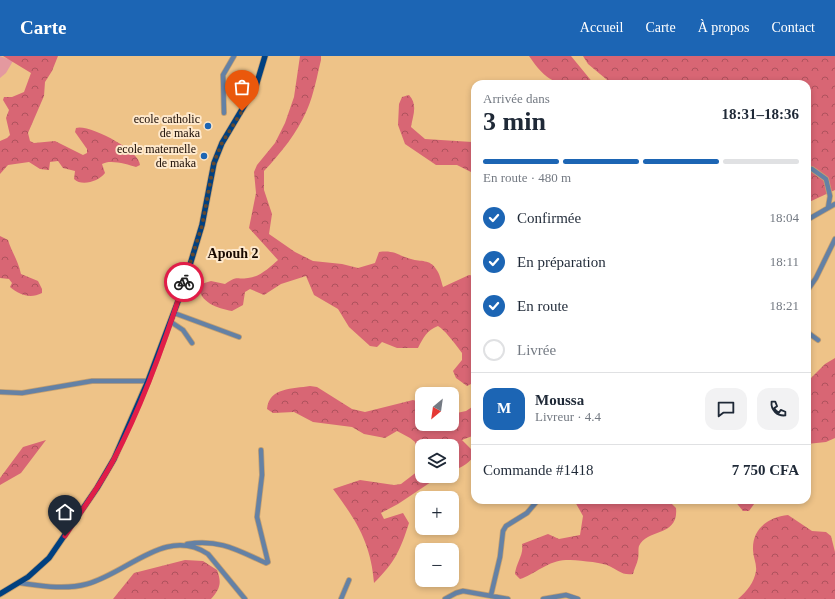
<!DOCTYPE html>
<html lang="fr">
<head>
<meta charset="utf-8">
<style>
	:root { --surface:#fff; --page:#f2f2f3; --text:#1f2937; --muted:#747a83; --line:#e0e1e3; --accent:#1c65b4 }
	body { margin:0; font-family:Georgia,serif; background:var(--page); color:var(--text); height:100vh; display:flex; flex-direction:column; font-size:15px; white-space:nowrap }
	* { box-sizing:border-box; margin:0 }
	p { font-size:13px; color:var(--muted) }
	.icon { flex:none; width:22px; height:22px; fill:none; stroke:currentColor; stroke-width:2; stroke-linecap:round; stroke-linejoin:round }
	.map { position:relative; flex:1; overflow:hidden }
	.drawer { position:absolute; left:471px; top:24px; width:340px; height:424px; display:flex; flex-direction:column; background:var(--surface); border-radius:12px; box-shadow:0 2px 6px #0003 }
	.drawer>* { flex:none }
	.needle { width:26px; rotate:209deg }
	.fabs { position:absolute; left:415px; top:331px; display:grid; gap:8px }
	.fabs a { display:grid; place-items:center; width:44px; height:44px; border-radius:8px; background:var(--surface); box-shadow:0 2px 6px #0003; font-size:20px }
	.pin { position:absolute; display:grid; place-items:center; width:34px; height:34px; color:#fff; margin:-41px -17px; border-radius:50% 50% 50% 0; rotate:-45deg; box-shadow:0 0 4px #0007 }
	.pin .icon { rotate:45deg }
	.courier { position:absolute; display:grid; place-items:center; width:40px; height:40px; margin:-20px; border:3px solid #e11d48; border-radius:50%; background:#fff; color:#222; box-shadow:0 1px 5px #0007 }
	.summary em { font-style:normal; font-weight:700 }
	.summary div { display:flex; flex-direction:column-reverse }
	.summary { display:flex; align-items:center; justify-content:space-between; height:68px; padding:0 12px }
	h1 { font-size:26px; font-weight:700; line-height:30px }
	.bar { display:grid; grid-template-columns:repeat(4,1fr); gap:6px 4px; align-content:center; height:48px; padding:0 12px }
	.bar i { height:5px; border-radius:3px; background:var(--line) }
	.bar .active { background:var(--accent) }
	.bar p { grid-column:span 4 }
	.line { display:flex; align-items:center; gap:10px; padding:0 12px; border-top:1px solid var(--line) }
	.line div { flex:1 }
	.round { display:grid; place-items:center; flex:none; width:42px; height:42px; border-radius:12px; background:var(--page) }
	ol { padding:0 12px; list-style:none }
	li { display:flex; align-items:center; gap:12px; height:44px }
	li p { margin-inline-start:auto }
	li .icon { padding:4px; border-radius:50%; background:var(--accent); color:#fff; stroke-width:4 }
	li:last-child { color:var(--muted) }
	li i { width:22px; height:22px; border:2px solid var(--line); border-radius:50% }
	header { display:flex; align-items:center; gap:24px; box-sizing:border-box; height:56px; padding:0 20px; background:var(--accent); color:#fff }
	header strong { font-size:19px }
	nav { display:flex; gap:22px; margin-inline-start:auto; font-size:14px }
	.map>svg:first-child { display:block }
	.green { fill:#e4999f }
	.forest { fill:url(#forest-crowns) }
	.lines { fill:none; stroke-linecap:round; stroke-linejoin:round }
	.minor-casing { stroke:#c7a170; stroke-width:6 }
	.major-casing { stroke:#c7a170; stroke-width:7 }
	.minor { stroke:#6481a5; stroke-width:4.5 }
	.major { stroke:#004080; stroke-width:5.5 }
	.done { stroke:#624930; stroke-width:4; stroke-dasharray:0 7.2 }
	.route { stroke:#e11d48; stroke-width:5 }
	.poi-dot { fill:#1c65b4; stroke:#fee8cb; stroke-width:1.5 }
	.labels { text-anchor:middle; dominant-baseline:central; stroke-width:4; stroke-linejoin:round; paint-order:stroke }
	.poi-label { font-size:12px; fill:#170800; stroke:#fee8cb; text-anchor:end }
	.quarter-label { font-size:14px; font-weight:bold; fill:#170800; stroke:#fee8cb }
</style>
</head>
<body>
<header>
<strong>Carte</strong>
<nav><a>Accueil</a><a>Carte</a><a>À propos</a><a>Contact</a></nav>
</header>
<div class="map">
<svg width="835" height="543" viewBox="0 0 835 543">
	<defs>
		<pattern id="forest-crowns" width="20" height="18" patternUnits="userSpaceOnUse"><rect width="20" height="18" fill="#d86674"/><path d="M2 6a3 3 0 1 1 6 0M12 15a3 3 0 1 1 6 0" fill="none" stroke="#ae525d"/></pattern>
	</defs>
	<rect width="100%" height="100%" fill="#eec388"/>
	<path class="green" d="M0,0L13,5L6,17L0,22Z"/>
	<path class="forest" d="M3,0H58L52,15L45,26L44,40L28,77L30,85L34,87L55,85L83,99L87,97V93L75,76L76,72C87,67 140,94 140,109L136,111C127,108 110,103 102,108L105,117C99,125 82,131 74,123L75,115L63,112L58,105L50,106L49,114L40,113L29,106L8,109L0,118V85L7,82L10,79L6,62L9,54L3,44L4,41H12L24,36L31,17Z
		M300,0H321V4C317,20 314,38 307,54C297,77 281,97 264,115V134L272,158L269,178L295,196L313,205L342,208L358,212L375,207L379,196C396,194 398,200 411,203C421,206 430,203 436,213C440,218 441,225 443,231L469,219L475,220V337L473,327L467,330L456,322L453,315L462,304V297C457,290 445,274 438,270C427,274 423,282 418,292H397L382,286L377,291L370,290L349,271L338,253L314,239L306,220L281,228L264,239L250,233L245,236L243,249L232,255C217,252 200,247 198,229L211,225L225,228C239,219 234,224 248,222C260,221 270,211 278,204L249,172L256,137L254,116L257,109L275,87L285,67L294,41Z
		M529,0H571L594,28C559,28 550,31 529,0Z
		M583,0H835V134L807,147V28H612L588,8Z
		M409,39C418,49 413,59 411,71L425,83L472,86L475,88V118L457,109H436L405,88L398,69L399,48L402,41Z
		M0,180L8,184C12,197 18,204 21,218L38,225L42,233V237C30,243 20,239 10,231L12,227L9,223L0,222Z
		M835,302V382L826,386L807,388V326L825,308Z
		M310,330L317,331L352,353L365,356L413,344L422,347V368H452V358L466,355L475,349V379L462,384L475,397C471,407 462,411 452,415V390H422V420H440L398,448L381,457L384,463L403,457L409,467C400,495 395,506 374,527C371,487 356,464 333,433L360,424L394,429L401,428L418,415L420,409L415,386L410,382L397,375L385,382L364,378L352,371L313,366L294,356L273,357L267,353C269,331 293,333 310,330Z
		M46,384L21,417L0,429V422L23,391Z
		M574,444H660L671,447L676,452C679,481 647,472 639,490C638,493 639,499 638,503C637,508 634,513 633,518C622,520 617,513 607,509C598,506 576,504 566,504C549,504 534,519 520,523L515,518C516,507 524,499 522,488L548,478L559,483L580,479L583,460Z
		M734,444H757L749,455H743Z
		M788,459L812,475L826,476L831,480L835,496V543H738C747,535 754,527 756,515C757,508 753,501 753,494C752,472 769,461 788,459Z
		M185,504L203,505L217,514C222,527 220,533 211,543H113L134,517Z"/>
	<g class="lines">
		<g class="minor-casing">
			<path id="minor" d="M224,57L223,19L234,0
				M807,112L812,113L826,123L830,140L828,152
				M807,164L835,148
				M807,235L816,222L835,183
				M174,257L239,281
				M171,266L183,274L192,287
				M807,276L818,284
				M0,336L22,337L92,325H148
				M187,488C220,483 237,494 266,507L268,506L257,461L262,419L261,394
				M20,527C42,530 65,534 87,528C128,517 166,470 208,498L245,543
				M491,539L500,501L503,475L506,470L527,457L538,444
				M341,543L349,524
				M445,543L456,537L463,535L508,543
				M543,543L566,539L578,543"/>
		</g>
		<g class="major-casing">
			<path id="major" d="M0,538L28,521L49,502L97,432L114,403L148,325L183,232L202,169L214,107L222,87L256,30L265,0"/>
		</g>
		<use href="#minor" class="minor"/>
		<use href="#major" class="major"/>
	</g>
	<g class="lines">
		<path class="done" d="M184,226L202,170L214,106L222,87L242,55"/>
		<path class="route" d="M65,480C81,455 100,430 114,403C143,348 165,286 184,226"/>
	</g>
	<g class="poi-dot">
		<circle cx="208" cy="70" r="4"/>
		<circle cx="204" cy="100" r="4"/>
	</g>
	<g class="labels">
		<g class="poi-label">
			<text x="200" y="63">ecole catholic<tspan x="200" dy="14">de maka</tspan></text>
			<text x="196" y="93">ecole maternelle<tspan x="196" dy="14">de maka</tspan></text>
		</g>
		<g class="quarter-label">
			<text x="233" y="197">Apouh 2</text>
		</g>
	</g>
</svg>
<div class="fabs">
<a><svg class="needle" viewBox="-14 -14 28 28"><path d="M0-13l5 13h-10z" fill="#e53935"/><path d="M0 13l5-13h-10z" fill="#747a83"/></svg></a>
<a><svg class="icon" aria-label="layers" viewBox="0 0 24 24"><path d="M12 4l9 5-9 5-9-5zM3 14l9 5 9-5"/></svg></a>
<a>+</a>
<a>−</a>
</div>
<div class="pin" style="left:242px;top:55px;background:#ea580c"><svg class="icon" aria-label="bag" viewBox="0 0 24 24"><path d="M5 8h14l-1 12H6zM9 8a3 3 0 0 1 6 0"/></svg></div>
<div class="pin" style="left:65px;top:480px;background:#1f2937"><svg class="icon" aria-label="home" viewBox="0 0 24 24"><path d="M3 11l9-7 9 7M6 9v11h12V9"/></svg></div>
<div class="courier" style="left:184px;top:226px"><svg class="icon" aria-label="bike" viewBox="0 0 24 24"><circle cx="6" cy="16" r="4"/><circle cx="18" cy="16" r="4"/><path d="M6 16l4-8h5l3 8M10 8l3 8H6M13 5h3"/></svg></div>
<section class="drawer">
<div class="summary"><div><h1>3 min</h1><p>Arrivée dans</p></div><em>18:31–18:36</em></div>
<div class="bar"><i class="active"></i><i class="active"></i><i class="active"></i><i></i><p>En route · 480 m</p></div>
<ol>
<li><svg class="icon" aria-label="check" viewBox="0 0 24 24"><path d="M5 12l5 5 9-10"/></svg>Confirmée<p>18:04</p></li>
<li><svg class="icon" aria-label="check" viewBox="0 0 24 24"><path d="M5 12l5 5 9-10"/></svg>En préparation<p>18:11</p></li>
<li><svg class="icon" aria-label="check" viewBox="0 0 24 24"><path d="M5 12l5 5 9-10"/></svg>En route<p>18:21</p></li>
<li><i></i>Livrée</li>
</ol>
<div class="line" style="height:72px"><b class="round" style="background:var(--accent);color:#fff">M</b><div><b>Moussa</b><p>Livreur · 4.4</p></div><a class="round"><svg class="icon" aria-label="chat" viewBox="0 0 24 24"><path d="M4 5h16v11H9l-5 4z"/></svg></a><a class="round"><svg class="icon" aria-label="phone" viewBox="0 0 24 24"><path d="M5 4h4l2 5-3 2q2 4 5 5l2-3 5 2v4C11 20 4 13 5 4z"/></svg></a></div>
<div class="line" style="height:52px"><div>Commande #1418</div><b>7 750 CFA</b></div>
</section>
</div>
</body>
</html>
